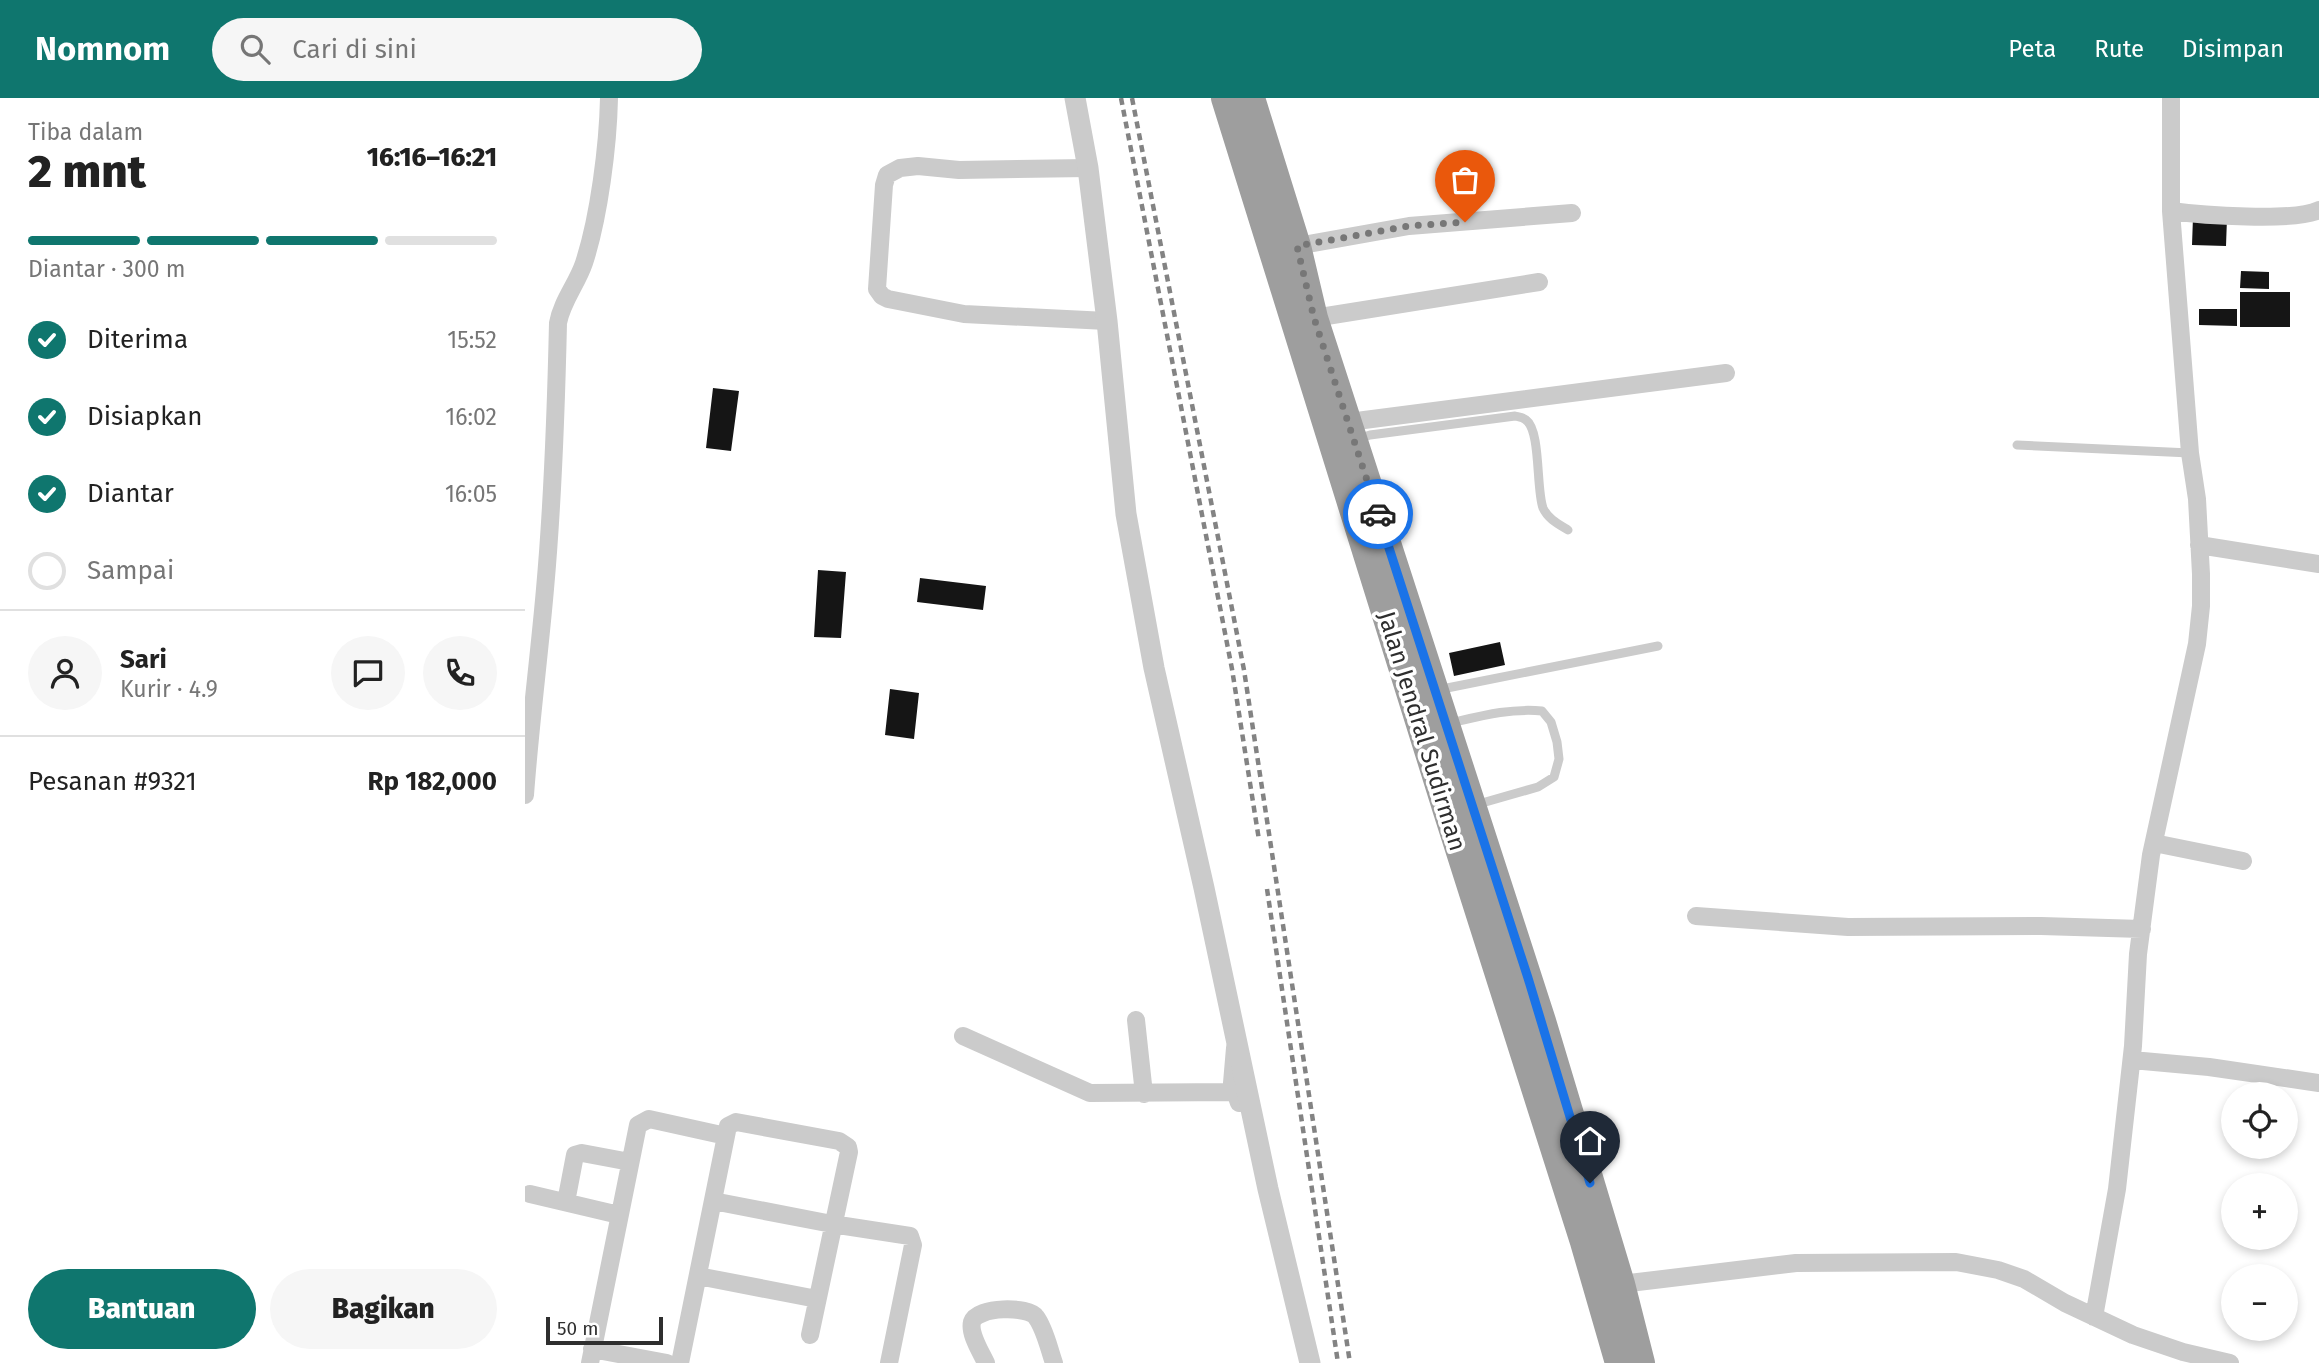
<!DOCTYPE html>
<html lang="id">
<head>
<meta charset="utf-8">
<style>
	:root { --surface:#fff; --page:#f6f6f6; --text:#222; --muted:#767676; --line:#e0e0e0; --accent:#0f766e }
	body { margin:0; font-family:"Fira Sans",sans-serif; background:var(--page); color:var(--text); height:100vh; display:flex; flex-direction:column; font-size:26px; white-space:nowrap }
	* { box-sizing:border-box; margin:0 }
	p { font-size:23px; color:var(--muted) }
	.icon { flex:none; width:38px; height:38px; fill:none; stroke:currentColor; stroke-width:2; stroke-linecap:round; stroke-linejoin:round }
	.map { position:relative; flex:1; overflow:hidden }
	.drawer { display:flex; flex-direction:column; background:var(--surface); width:525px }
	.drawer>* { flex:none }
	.fabs { position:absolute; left:1696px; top:984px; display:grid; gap:14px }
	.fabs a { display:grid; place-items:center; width:77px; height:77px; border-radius:50%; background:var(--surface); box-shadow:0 4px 10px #0003; font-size:35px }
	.scale { position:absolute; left:21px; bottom:18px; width:117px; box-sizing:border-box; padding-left:7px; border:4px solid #2e2e2e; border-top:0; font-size:19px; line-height:24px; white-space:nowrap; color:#2e2e2e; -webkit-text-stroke:5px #fff; paint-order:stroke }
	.pin { position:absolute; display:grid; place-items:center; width:60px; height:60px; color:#fff; margin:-72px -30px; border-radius:50% 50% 50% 0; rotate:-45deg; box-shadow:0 0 7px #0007 }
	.pin .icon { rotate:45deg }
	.courier { position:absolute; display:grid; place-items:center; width:70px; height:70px; margin:-35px; border:5px solid #1a73e8; border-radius:50%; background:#fff; color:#222; box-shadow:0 2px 9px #0007 }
	.headline em { font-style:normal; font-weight:800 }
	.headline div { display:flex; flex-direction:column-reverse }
	.headline { display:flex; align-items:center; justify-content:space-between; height:119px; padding:0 28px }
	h1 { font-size:46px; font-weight:800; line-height:52px }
	.bar { display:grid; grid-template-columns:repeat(4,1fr); gap:10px 7px; align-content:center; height:84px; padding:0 28px }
	.bar i { height:9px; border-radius:5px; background:var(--line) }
	.bar .current { background:var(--accent) }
	.bar p { grid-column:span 4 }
	.line { display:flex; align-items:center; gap:18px; padding:0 28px; border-top:2px solid var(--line) }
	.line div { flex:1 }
	.round { display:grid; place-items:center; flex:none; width:74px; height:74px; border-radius:37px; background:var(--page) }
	ol { padding:0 28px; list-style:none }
	li { display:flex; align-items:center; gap:21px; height:77px }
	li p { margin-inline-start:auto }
	li .icon { padding:7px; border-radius:50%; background:var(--accent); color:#fff; stroke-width:4 }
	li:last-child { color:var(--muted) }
	li i { width:38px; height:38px; border:4px solid var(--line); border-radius:50% }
	.button { display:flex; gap:14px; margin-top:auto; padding:14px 28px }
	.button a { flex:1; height:80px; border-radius:42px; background:var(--accent); color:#fff; font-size:28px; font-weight:800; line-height:80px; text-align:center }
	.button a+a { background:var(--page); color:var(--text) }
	header { display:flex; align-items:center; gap:42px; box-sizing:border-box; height:98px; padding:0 35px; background:var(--accent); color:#fff }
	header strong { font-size:33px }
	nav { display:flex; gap:38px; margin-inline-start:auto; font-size:24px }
	.search { width:490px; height:63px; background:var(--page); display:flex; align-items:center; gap:18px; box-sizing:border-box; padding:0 24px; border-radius:38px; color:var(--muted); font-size:26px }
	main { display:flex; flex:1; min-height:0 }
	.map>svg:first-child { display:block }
	.building { fill:#151515 }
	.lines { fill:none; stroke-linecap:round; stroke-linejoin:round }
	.service { stroke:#cbcbcb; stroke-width:9 }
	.minor { stroke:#cbcbcb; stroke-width:18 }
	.tertiary { stroke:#cbcbcb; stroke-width:21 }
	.trunk { stroke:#9e9e9e; stroke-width:28 }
	.rail { stroke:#838383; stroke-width:4.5; stroke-dasharray:7 5; stroke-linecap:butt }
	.done { stroke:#777; stroke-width:7; stroke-dasharray:0 12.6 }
	.route { stroke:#1a73e8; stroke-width:9 }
	.labels { text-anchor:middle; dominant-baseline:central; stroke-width:7; stroke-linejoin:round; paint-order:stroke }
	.street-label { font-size:24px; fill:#2e2e2e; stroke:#fff }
</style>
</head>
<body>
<header>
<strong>Nomnom</strong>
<div class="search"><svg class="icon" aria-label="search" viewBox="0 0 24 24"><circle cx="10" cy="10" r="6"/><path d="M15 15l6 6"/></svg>Cari di sini</div>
<nav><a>Peta</a><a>Rute</a><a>Disimpan</a></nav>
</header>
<main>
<section class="drawer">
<div class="headline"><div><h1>2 mnt</h1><p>Tiba dalam</p></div><em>16:16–16:21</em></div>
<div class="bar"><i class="current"></i><i class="current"></i><i class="current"></i><i></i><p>Diantar · 300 m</p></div>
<ol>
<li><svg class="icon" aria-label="check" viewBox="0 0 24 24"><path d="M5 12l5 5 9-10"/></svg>Diterima<p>15:52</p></li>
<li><svg class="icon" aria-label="check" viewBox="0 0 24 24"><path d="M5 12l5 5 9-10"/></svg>Disiapkan<p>16:02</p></li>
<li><svg class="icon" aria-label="check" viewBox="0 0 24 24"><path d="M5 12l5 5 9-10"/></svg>Diantar<p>16:05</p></li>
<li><i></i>Sampai</li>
</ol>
<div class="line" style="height:126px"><a class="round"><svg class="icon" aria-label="person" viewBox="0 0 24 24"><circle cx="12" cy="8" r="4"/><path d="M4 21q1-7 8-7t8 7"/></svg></a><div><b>Sari</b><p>Kurir · 4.9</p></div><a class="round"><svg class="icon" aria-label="chat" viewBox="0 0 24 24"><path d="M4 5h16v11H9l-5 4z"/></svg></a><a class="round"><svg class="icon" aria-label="phone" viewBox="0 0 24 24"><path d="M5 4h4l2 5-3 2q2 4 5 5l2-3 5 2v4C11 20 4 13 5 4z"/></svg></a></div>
<div class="line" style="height:91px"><div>Pesanan #9321</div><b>Rp 182,000</b></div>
<div class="button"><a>Bantuan</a><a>Bagikan</a></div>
</section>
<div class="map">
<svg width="1794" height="1265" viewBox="0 0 1794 1265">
	<rect width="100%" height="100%" fill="#fff"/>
	<path class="building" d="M1668,119L1702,120L1701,148L1667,147Z
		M1716,173L1744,174V191L1715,190Z
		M1715,194H1765V229H1715Z
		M1674,211H1712V228L1674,227Z
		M188,290L214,293L206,353L181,350Z
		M293,472L321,474L316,540L289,539Z
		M395,480L461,488L458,512L392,504Z
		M975,544L980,567L929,578L924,555Z
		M365,591L394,595L389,641L360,637Z"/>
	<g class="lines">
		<path class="service" d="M832,341L845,337L990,318C994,319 998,319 1001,322C1016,333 1011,391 1018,410C1023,421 1033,426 1043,432
			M1492,347L1665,355
			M912,592L1133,548
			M926,625C956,618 985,610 1017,613L1026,624L1032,644L1034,661L1029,679L1013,689L950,707"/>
		<path class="minor" d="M563,70L434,72L393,68L375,70L362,77L359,87L352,191L357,198L363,201L439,216L582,223
			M1646,113C1675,117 1770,124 1794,112
			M772,148L884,128L1047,115
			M789,220L1014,184
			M824,324L1201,275
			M1674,447L1794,466
			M0,697C5,628 14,560 20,491C28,402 31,313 33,225C37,203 52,186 59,165C74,119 83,48 84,0
			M1629,745L1718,763
			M1171,818L1323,829L1516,828L1617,831
			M611,922L619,996
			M438,938L565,995L709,994
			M710,950L707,985L714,1005
			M1607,962L1684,969L1794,985
			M5,1096L94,1117
			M188,1103L307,1126L385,1138L388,1147L364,1265
			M41,1104L50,1057L57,1055L105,1064
			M173,1178L292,1201
			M1096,1186L1271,1165L1431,1164L1473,1172L1499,1181L1540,1205L1608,1237L1658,1254L1705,1265
			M1569,1219L1592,1091L1608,948L1613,856L1626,757L1672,546L1676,508V476L1672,401L1665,355L1646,113V0
			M67,1251L142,1265
			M65,1265L113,1027L124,1021L201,1038
			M155,1265L201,1038L203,1028L211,1024L314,1043L323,1049L324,1054L285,1237
			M461,1265C456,1254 444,1236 447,1224C452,1208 504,1208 511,1219C520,1231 524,1251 529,1265"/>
		<path class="tertiary" d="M550,0L563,70L582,223L601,416L629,570L679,790L743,1091L785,1265"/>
		<path class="trunk" d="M700,0L922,713L1059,1144L1094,1265
			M726,0L772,148L789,220L1017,923L1096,1186L1116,1265"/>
		<path class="rail" d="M596,0L707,571L734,742
			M607,0L719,572L825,1265
			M742,791L813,1265"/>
	</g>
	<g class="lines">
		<path class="done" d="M853,416L789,220L772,148L884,128L940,124"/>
		<path class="route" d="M853,416L1003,880L1065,1085"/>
	</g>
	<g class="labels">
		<g class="street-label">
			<text transform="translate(897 633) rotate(73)">Jalan Jendral Sudirman</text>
		</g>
	</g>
</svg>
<div class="fabs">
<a><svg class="icon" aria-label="locate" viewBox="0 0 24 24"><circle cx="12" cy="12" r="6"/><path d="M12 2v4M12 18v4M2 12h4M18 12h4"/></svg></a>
<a>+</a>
<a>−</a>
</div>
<div class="scale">50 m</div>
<div class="pin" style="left:940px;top:124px;background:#ea580c"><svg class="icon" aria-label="bag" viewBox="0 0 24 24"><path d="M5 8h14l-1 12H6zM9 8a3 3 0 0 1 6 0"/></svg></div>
<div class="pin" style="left:1065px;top:1085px;background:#1f2937"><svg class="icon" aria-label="home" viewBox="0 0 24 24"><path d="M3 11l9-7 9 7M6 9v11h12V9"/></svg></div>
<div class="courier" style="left:853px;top:416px"><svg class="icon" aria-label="car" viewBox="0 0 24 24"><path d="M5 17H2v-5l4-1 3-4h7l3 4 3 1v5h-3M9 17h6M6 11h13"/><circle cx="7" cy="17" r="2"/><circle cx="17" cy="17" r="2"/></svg></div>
</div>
</main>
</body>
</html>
